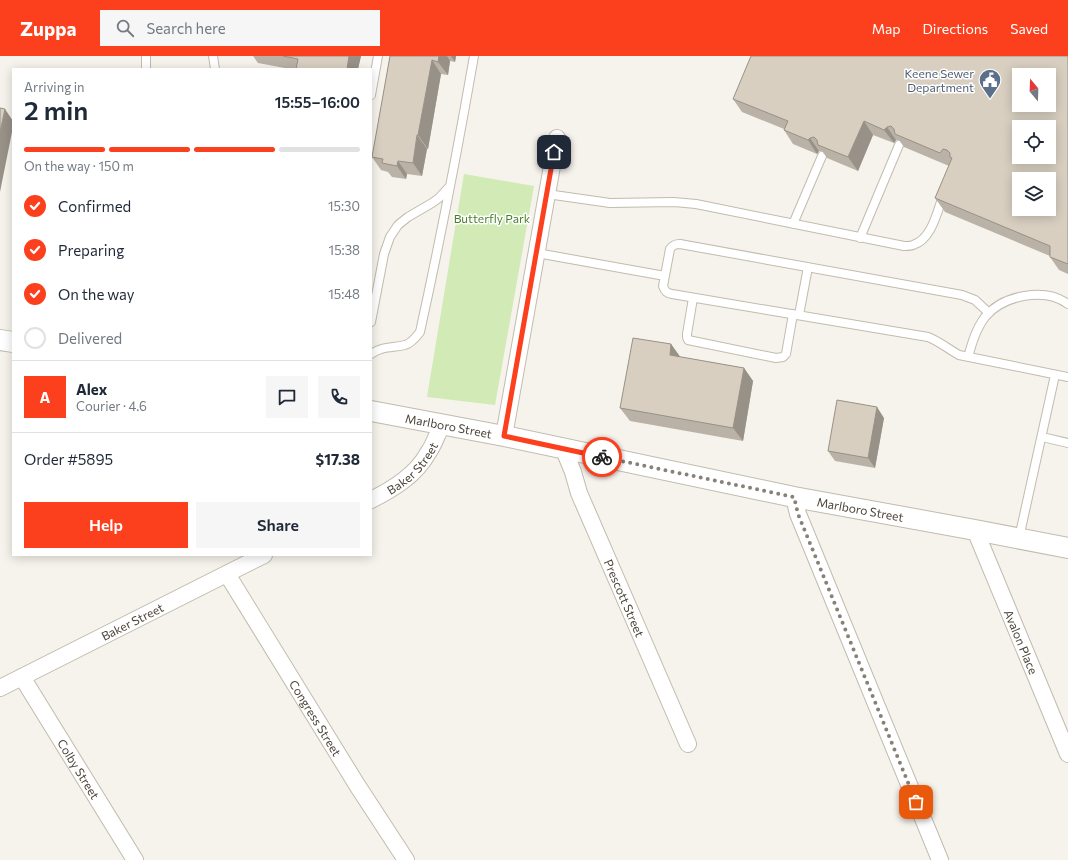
<!DOCTYPE html>
<html lang="en">
<head>
<meta charset="utf-8">
<style>
	:root { --surface:#fff; --page:#f6f6f7; --text:#1f2937; --muted:#747a83; --line:#e0e1e3; --accent:#fc3f1d }
	body { margin:0; font-family:Commissioner,sans-serif; background:var(--page); color:var(--text); height:100vh; display:flex; flex-direction:column; font-size:15px; white-space:nowrap }
	* { box-sizing:border-box; margin:0 }
	p { font-size:13px; color:var(--muted) }
	.icon { flex:none; width:22px; height:22px; fill:none; stroke:currentColor; stroke-width:2; stroke-linecap:round; stroke-linejoin:round }
	.map { position:relative; flex:1; overflow:hidden }
	.drawer { position:absolute; left:12px; top:12px; width:360px; height:488px; display:flex; flex-direction:column; background:var(--surface); border-radius:0px; box-shadow:0 2px 10px #0003 }
	.drawer>* { flex:none }
	.needle { width:26px; rotate:341deg }
	.fabs { position:absolute; left:1012px; top:12px; display:grid; gap:8px }
	.fabs a { display:grid; place-items:center; width:44px; height:44px; border-radius:0px; background:var(--surface); box-shadow:0 2px 10px #0003; font-size:20px }
	.pin { position:absolute; display:grid; place-items:center; width:34px; height:34px; color:#fff; margin:-17px; border-radius:8px; box-shadow:0 2px 6px #0006 }
	.courier { position:absolute; display:grid; place-items:center; width:40px; height:40px; margin:-20px; border:3px solid #fc3f1d; border-radius:50%; background:#fff; color:#222; box-shadow:0 1px 5px #0007 }
	.head em { font-style:normal; font-weight:600 }
	.head div { display:flex; flex-direction:column-reverse }
	.head { display:flex; align-items:center; justify-content:space-between; height:68px; padding:0 12px }
	h1 { font-size:26px; font-weight:600; line-height:30px }
	.bar { display:grid; grid-template-columns:repeat(4,1fr); gap:6px 4px; align-content:center; height:48px; padding:0 12px }
	.bar i { height:5px; border-radius:3px; background:var(--line) }
	.bar .current { background:var(--accent) }
	.bar p { grid-column:span 4 }
	.line { display:flex; align-items:center; gap:10px; padding:0 12px; border-top:1px solid var(--line) }
	.line div { flex:1 }
	.round { display:grid; place-items:center; flex:none; width:42px; height:42px; border-radius:0px; background:var(--page) }
	ol { padding:0 12px; list-style:none }
	li { display:flex; align-items:center; gap:12px; height:44px }
	li p { margin-inline-start:auto }
	li .icon { padding:4px; border-radius:50%; background:var(--accent); color:#fff; stroke-width:4 }
	li:last-child { color:var(--muted) }
	li i { width:22px; height:22px; border:2px solid var(--line); border-radius:50% }
	.primary-button { display:flex; gap:8px; margin-top:auto; padding:8px 12px }
	.primary-button a { flex:1; height:46px; border-radius:0px; background:var(--accent); color:#fff; font-size:16px; font-weight:600; line-height:46px; text-align:center }
	.primary-button a+a { background:var(--page); color:var(--text) }
	header { display:flex; align-items:center; gap:24px; box-sizing:border-box; height:56px; padding:0 20px; background:var(--accent); color:#fff }
	header strong { font-size:19px }
	nav { display:flex; gap:22px; margin-inline-start:auto; font-size:14px }
	.search { width:280px; height:36px; background:var(--page); display:flex; align-items:center; gap:10px; box-sizing:border-box; padding:0 14px; border-radius:0px; color:var(--muted); font-size:15px }
	.map>svg:first-child { display:block }
	.green { fill:#d2eab5 }
	.lines { fill:none; stroke-linecap:round; stroke-linejoin:round }
	.service-casing { stroke:#c2bbae; stroke-width:10 }
	.minor-casing { stroke:#c2bbae; stroke-width:18 }
	.tertiary-casing { stroke:#c2bbae; stroke-width:22 }
	.service { stroke:#fff; stroke-width:8 }
	.minor { stroke:#fff; stroke-width:16 }
	.tertiary { stroke:#fff; stroke-width:20 }
	.wall { fill:#bab2a6 }
	.shaded-wall { fill:#979187 }
	.building { fill:#d8cfc1; stroke:#979187; fill-rule:evenodd }
	.done { stroke:#878178; stroke-width:4; stroke-dasharray:0 7.2 }
	.route { stroke:#fc3f1d; stroke-width:5 }
	.labels { text-anchor:middle; dominant-baseline:central; stroke-width:3; stroke-linejoin:round; paint-order:stroke }
	.service-label { font-size:12px; fill:#4e5e75; stroke:#fff; text-anchor:end }
	.park-label { font-size:12px; fill:#4a7f2a; stroke:#fff }
	.street-label { font-size:12px; fill:#4b4439; stroke:#fff }
</style>
</head>
<body>
<header>
<strong>Zuppa</strong>
<div class="search"><svg class="icon" aria-label="search" viewBox="0 0 24 24"><circle cx="10" cy="10" r="6"/><path d="M15 15l6 6"/></svg>Search here</div>
<nav><a>Map</a><a>Directions</a><a>Saved</a></nav>
</header>
<div class="map">
<svg width="1068" height="804" viewBox="0 0 1068 804">
	<rect width="100%" height="100%" fill="#f6f3ec"/>
	<path class="green" d="M464,118L534,130L495,349L427,341Z"/>
	<g class="lines">
		<g class="service-casing">
			<path id="service" d="M146,0V13
				M213,0L215,13
				M371,39L378,0
				M547,138L610,147L674,146L696,148L904,190C907,190 911,190 913,189C932,183 937,156 943,140
				M793,168L822,100
				M860,182L899,89
				M537,197L665,220
				M693,242L687,278V281L688,284L776,302L783,301L786,298L793,258
				M989,257L975,244L962,239L680,188C675,188 673,189 670,193L663,230C665,236 667,237 672,238L928,281C939,285 948,293 959,299L1068,321
				M799,259L808,211
				M371,266L384,198L390,181L398,169L408,161L432,147L439,142L449,131
				M371,298C382,290 393,292 405,289C412,287 416,281 420,276C440,185 458,92 474,0
				M968,301C972,287 976,273 985,261C1003,239 1045,231 1068,248
				M1042,381L1068,387
				M1019,482L1055,319"/>
		</g>
		<g class="minor-casing">
			<g id="minor">
				<path d="M504,380L557,82"/>
				<path id="s1" d="M564,394L573,416L579,437L688,688"/>
				<path d="M794,441L798,458L940,804"/>
				<path id="s2" d="M371,444C393,433 416,419 428,397C434,389 437,378 442,369"/>
				<path id="s3" d="M975,474L1068,698"/>
				<path id="s4" d="M227,518L357,729L406,804"/>
				<path id="s5" d="M22,621L135,804"/>
				<path id="s6" d="M0,632L264,499"/>
			</g>
		</g>
		<g class="tertiary-casing">
			<g id="tertiary">
				<path d="M0,284L13,286"/>
				<path id="s7" d="M371,355L504,380L794,441L975,474L1068,492"/>
			</g>
		</g>
		<use href="#service" class="service"/>
		<use href="#minor" class="minor"/>
		<use href="#tertiary" class="tertiary"/>
	</g>
	<path class="wall" d="M253,0H361L358,13H290L258,7Z
		M390,0H456L455,6L450,5L448,19L441,18L428,93H427L422,120L407,118L406,123L392,121L388,116L381,114L372,101Z
		M1068,0V218L1059,214L1050,201V200L945,156L935,142L949,110L904,91L899,84H896L894,87L873,79L858,115L827,102L822,95H819L817,98L793,88L784,74V73L742,56L733,43Z
		M671,288L680,301L744,312L753,325L743,385L630,365L620,352Z
		M884,362L875,412L835,405L828,395Z"/>
	<path class="shaded-wall" d="M349,0H361L358,13H347Z
		M439,0H447L450,5L448,19L438,6Z
		M451,0H456L455,6Z
		M432,4L441,18L428,93L418,79Z
		M5,53L13,65V71L0,136V76Z
		M864,65L873,79L858,115L848,101Z
		M887,71L896,84L894,87L884,74Z
		M417,79L427,93L422,120L413,107Z
		M810,82L819,95L817,98L808,84Z
		M398,105L407,118L406,123L397,110Z
		M671,288L681,302L670,299Z
		M744,312L753,325L743,385L733,372Z
		M877,351L884,362L875,412L868,402Z"/>
	<path class="building" d="M283,0H349L347,13H296L298,3Z
		M390,0H439L438,6L432,4L418,79H417L413,107L398,105L397,110L382,107L383,103L372,101Z
		M751,0H1068V208L1050,201V190L935,142L952,102L950,101V97L947,94L943,93L940,97L895,78L894,73L891,70L887,71L884,74L864,65L848,101L818,89L817,84L814,81L810,82L808,84L784,74L788,65L733,43ZM1019,19H1049V49H1019ZM1019,71H1049V101H1019ZM1019,123H1049V153H1019Z
		M0,52L5,53L0,76Z
		M633,282L671,288L670,299L744,312L733,372L620,352Z
		M837,344L877,351L868,402L828,395Z"/>
	<g class="lines">
		<path class="done" d="M602,401L794,441L798,458L916,746"/>
		<path class="route" d="M554,96L504,380L602,401"/>
	</g>
	<defs>
		<g id="civic-pin" transform="scale(1.15)"><path d="M0 17L-7.5 6A9.5 9.5 0 1 1 7.5 6Z" fill="#5c6f8a" stroke="#fff"/><path d="M-.6-6.5H3V-4.5H.6V-3L4-1V1h2V6H-6V1h2V-1L-.6-3ZM-1.2 2.5V6h2.4V2.5Z" fill="#fff"/></g>
	</defs>
	<g fill-rule="evenodd">
		<use href="#civic-pin" x="990" y="24"/>
	</g>
	<g class="labels">
		<g class="service-label">
			<text x="974" y="17">Keene Sewer<tspan x="974" dy="14">Department</tspan></text>
		</g>
		<g class="park-label">
			<text x="492" y="162">Butterfly Park</text>
		</g>
		<g class="street-label">
			<text stroke="none"><textPath href="#s7" startOffset="79">Marlboro Street</textPath></text>
			<text stroke="none"><textPath href="#s2" startOffset="53">Baker Street</textPath></text>
			<text stroke="none"><textPath href="#s7" startOffset="499">Marlboro Street</textPath></text>
			<text stroke="none"><textPath href="#s1" startOffset="160">Prescott Street</textPath></text>
			<text stroke="none"><textPath href="#s6" startOffset="148">Baker Street</textPath></text>
			<text stroke="none"><textPath href="#s3" startOffset="121">Avalon Place</textPath></text>
			<text stroke="none"><textPath href="#s4" startOffset="169">Congress Street</textPath></text>
			<text stroke="none"><textPath href="#s5" startOffset="108">Colby Street</textPath></text>
		</g>
	</g>
</svg>
<div class="fabs">
<a><svg class="needle" viewBox="-14 -14 28 28"><path d="M0-13l5 13h-10z" fill="#e53935"/><path d="M0 13l5-13h-10z" fill="#747a83"/></svg></a>
<a><svg class="icon" aria-label="locate" viewBox="0 0 24 24"><circle cx="12" cy="12" r="6"/><path d="M12 2v4M12 18v4M2 12h4M18 12h4"/></svg></a>
<a><svg class="icon" aria-label="layers" viewBox="0 0 24 24"><path d="M12 4l9 5-9 5-9-5zM3 14l9 5 9-5"/></svg></a>
</div>
<div class="pin" style="left:916px;top:746px;background:#ea580c"><svg class="icon" aria-label="bag" viewBox="0 0 24 24"><path d="M5 8h14l-1 12H6zM9 8a3 3 0 0 1 6 0"/></svg></div>
<div class="pin" style="left:554px;top:96px;background:#1f2937"><svg class="icon" aria-label="home" viewBox="0 0 24 24"><path d="M3 11l9-7 9 7M6 9v11h12V9"/></svg></div>
<div class="courier" style="left:602px;top:401px"><svg class="icon" aria-label="bike" viewBox="0 0 24 24"><circle cx="6" cy="16" r="4"/><circle cx="18" cy="16" r="4"/><path d="M6 16l4-8h5l3 8M10 8l3 8H6M13 5h3"/></svg></div>
<section class="drawer">
<div class="head"><div><h1>2 min</h1><p>Arriving in</p></div><em>15:55–16:00</em></div>
<div class="bar"><i class="current"></i><i class="current"></i><i class="current"></i><i></i><p>On the way · 150 m</p></div>
<ol>
<li><svg class="icon" aria-label="check" viewBox="0 0 24 24"><path d="M5 12l5 5 9-10"/></svg>Confirmed<p>15:30</p></li>
<li><svg class="icon" aria-label="check" viewBox="0 0 24 24"><path d="M5 12l5 5 9-10"/></svg>Preparing<p>15:38</p></li>
<li><svg class="icon" aria-label="check" viewBox="0 0 24 24"><path d="M5 12l5 5 9-10"/></svg>On the way<p>15:48</p></li>
<li><i></i>Delivered</li>
</ol>
<div class="line" style="height:72px"><b class="round" style="background:var(--accent);color:#fff">A</b><div><b>Alex</b><p>Courier · 4.6</p></div><a class="round"><svg class="icon" aria-label="chat" viewBox="0 0 24 24"><path d="M4 5h16v11H9l-5 4z"/></svg></a><a class="round"><svg class="icon" aria-label="phone" viewBox="0 0 24 24"><path d="M5 4h4l2 5-3 2q2 4 5 5l2-3 5 2v4C11 20 4 13 5 4z"/></svg></a></div>
<div class="line" style="height:52px"><div>Order #5895</div><b>$17.38</b></div>
<div class="primary-button"><a>Help</a><a>Share</a></div>
</section>
</div>
</body>
</html>
